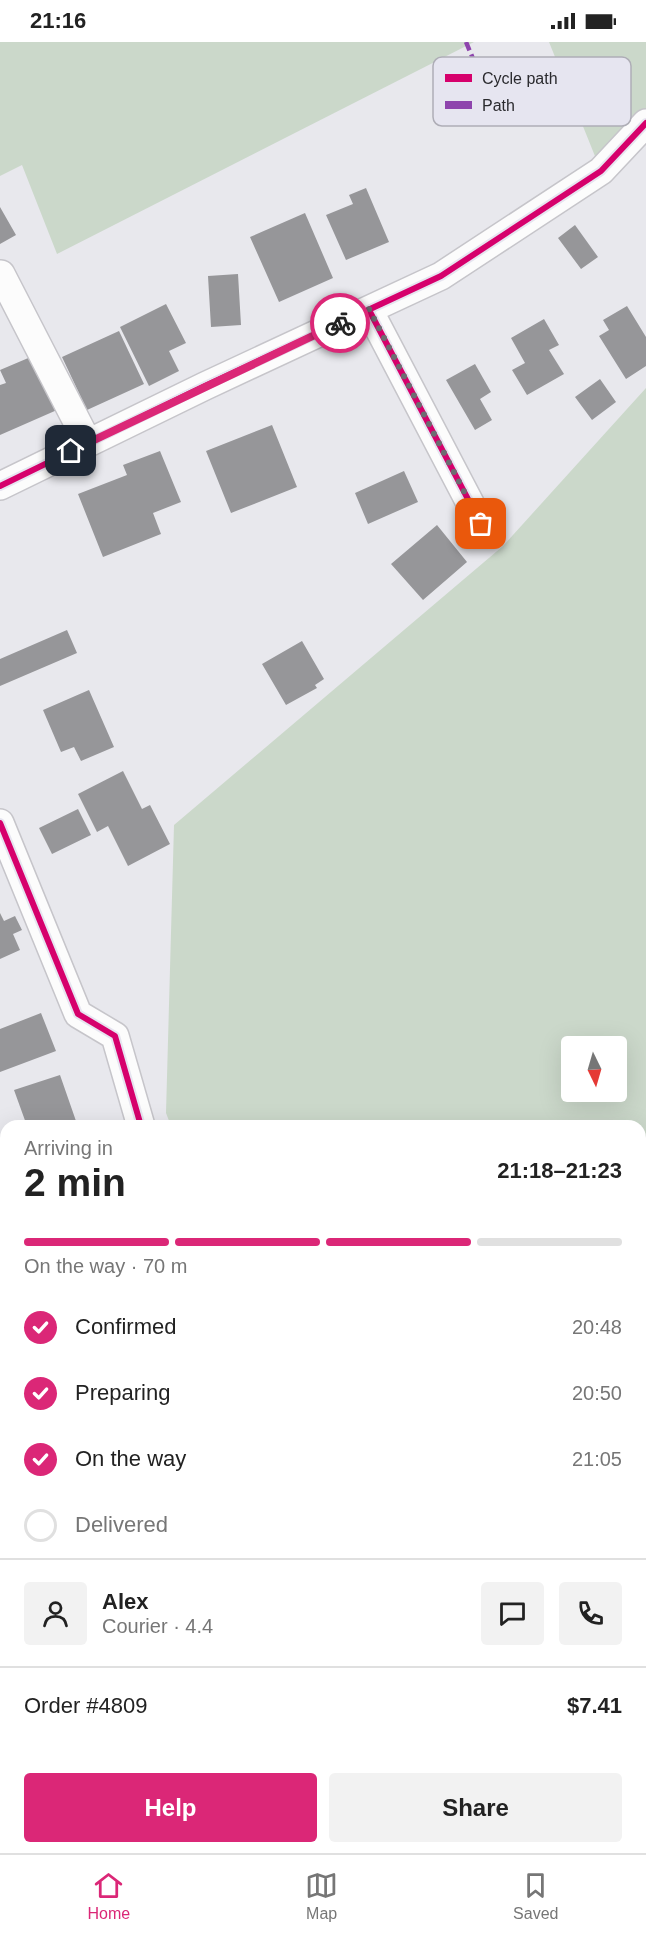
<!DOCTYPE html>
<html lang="en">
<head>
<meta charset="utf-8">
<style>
	:root { --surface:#fff; --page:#f2f2f2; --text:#222; --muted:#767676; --line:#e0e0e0; --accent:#db2777 }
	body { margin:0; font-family:Helvetica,sans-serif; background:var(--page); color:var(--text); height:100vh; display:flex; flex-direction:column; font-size:22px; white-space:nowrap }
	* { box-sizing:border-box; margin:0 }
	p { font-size:20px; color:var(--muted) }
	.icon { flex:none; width:33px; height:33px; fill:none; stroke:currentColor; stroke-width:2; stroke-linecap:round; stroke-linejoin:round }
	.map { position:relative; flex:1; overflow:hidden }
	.drawer { position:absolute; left:0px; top:1078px; width:646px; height:734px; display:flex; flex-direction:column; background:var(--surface); border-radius:18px 18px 0 0; box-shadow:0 6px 24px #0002 }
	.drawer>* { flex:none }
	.needle { width:39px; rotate:175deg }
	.fabs { position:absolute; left:561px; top:994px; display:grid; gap:12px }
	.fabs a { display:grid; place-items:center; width:66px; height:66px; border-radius:6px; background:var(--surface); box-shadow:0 6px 24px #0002; font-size:30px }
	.pin { position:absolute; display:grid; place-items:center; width:51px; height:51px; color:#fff; margin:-26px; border-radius:12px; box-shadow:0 3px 9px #0006 }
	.courier { position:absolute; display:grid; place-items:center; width:60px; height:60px; margin:-30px; border:4px solid #db2777; border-radius:50%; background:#fff; color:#222; box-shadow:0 2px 8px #0007 }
	.overview em { font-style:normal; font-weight:700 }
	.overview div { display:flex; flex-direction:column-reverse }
	.overview { display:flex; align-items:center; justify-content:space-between; height:102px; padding:0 24px }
	h1 { font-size:39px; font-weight:700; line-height:45px }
	.bar { display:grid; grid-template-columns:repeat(4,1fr); gap:9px 6px; align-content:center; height:72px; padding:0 24px }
	.bar i { height:8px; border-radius:4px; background:var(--line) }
	.bar .active { background:var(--accent) }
	.bar p { grid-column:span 4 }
	.line { display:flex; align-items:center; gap:15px; padding:0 24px; border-top:2px solid var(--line) }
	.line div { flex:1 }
	.round { display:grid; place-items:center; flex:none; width:63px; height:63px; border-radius:6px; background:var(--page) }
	ol { padding:0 24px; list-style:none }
	li { display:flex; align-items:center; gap:18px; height:66px }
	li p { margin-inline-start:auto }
	li .icon { padding:6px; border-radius:50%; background:var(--accent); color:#fff; stroke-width:4 }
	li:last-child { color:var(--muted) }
	li i { width:33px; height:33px; border:3px solid var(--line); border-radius:50% }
	.button { display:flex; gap:12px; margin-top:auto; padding:12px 24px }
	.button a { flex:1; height:69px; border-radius:6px; background:var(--accent); color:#fff; font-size:24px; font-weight:700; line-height:69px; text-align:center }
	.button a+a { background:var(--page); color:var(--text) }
	.status { display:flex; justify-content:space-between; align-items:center; height:42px; padding:0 30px; background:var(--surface); direction:ltr }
	.status svg { height:16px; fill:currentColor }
	.menu { display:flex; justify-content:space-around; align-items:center; height:84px; border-top:2px solid var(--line); background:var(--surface); font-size:16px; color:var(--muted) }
	.menu a { display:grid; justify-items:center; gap:3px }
	.menu .active { color:var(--accent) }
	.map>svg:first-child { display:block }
	.green { fill:#cbd8ca; fill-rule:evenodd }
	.building { fill:#969699 }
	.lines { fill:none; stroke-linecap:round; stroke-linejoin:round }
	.minor-casing { stroke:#c6c5ca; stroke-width:30 }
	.minor { stroke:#fcfcfc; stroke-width:27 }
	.quiet { stroke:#8e44ad; stroke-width:4.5; stroke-dasharray:9 4.5; stroke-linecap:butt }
	.cycleway-casing { stroke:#e6e5f0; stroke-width:10 }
	.cycleway { stroke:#d6006c; stroke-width:6 }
	.done { stroke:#6c6c71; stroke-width:6; stroke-dasharray:0 10.8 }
	.route { stroke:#db2777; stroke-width:8 }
	.key { fill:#e6e5f0; stroke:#aeadb6; stroke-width:1.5 }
	.key-label { font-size:16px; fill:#2a2a2e }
</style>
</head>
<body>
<div class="status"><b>21:16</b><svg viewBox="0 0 49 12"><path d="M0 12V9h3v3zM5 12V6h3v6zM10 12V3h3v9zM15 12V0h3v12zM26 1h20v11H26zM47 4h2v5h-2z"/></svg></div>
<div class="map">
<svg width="646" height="1811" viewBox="0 0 646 1811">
	<rect width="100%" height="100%" fill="#e8e8ed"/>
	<path class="green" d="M0,0H474L57,212L22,123L0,134Z
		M549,0H646V81L601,129Z
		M646,346V1811H322L325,1806H640V1084H171L166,1071L174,783L503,504ZM572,1005H616V1050H572Z"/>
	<path class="building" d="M366,146L389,200L346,218L326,173L353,162L349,153Z
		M0,165L16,193L0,202Z
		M305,171L333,236L279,260L250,195Z
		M575,183L598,215L581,227L558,196Z
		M238,232L241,283L211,285L208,234Z
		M166,262L186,301L169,309L179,329L149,344L120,285Z
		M627,264L646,295V324L626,337L599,294L609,288L603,278Z
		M544,277L559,303L549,308L564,332L527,353L512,328L525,321L511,296Z
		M119,289L144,342L87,368L62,315Z
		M33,314L57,368L0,393V343L6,341L0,328Z
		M475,322L491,350L480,357L492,378L475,388L446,338Z
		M600,337L616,360L592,378L575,355Z
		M272,383L297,445L231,471L206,409Z
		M160,409L181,460L153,471L161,492L103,515L78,452L127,433L123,423Z
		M404,429L418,460L368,482L355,451Z
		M437,483L467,520L423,558L391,522Z
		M67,588L77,611L0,644V617Z
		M302,599L324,637L315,643L317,646L286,663L262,622Z
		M89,648L114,705L81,719L74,705L61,710L43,668Z
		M123,729L142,767L150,763L170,802L128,824L108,784L97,790L78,752Z
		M78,767L91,793L52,812L39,786Z
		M0,871L4,879L15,874L22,888L13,892L20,908L0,917Z
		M41,971L56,1009L0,1030V987Z
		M60,1033L76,1079L60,1084H27L14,1048Z
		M6,1233V1288L0,1290V1235Z
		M6,1326V1373L0,1376V1329Z
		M6,1617V1644L4,1639L0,1640V1619Z
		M6,1707V1735L0,1718V1709Z
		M185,1806H245L246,1811H187Z"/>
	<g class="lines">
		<g class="minor-casing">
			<path id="minor" d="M1,232L88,401
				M369,268L481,482
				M0,444L205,344L441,234L601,129L646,81
				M0,781L78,972L115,994L141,1084
				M0,1546L6,1561"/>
		</g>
		<use href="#minor" class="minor"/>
		<path class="quiet" d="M466,0L479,31"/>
		<g class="cycleway-casing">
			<path id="cycleway" d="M369,268L481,482
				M0,444L205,344L441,234L601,129L646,81
				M0,781L78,972L115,994L141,1084"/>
		</g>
		<use href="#cycleway" class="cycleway"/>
	</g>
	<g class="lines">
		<path class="done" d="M340,281L369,267L481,482"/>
		<path class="route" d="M71,409L340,281"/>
	</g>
	<rect x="433" y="15" width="198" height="69" rx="9" class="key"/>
	<rect x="445" y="32" width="27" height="8" fill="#d6006c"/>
	<rect x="445" y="59" width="27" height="8" fill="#8e44ad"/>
	<g class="key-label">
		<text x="482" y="42">Cycle path</text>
		<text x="482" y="69">Path</text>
	</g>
</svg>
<div class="fabs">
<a><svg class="needle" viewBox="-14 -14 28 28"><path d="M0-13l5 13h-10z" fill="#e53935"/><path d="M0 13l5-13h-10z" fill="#767676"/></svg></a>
</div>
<div class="pin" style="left:481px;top:482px;background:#ea580c"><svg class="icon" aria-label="bag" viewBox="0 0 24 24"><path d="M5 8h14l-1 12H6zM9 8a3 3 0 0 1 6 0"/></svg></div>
<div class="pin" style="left:71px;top:409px;background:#1f2937"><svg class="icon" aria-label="home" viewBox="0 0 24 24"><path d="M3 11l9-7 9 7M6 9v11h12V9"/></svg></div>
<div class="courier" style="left:340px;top:281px"><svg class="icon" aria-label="bike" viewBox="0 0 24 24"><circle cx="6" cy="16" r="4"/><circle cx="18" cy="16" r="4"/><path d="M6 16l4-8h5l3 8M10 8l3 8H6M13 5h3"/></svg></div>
<section class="drawer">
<div class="overview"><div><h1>2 min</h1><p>Arriving in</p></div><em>21:18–21:23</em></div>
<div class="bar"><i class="active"></i><i class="active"></i><i class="active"></i><i></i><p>On the way · 70 m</p></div>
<ol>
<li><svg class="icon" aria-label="check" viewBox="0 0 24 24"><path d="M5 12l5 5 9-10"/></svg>Confirmed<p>20:48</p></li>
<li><svg class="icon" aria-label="check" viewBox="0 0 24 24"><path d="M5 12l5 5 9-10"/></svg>Preparing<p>20:50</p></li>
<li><svg class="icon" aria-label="check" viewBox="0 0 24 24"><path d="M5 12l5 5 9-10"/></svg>On the way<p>21:05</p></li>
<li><i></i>Delivered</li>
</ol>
<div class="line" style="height:108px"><a class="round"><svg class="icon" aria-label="person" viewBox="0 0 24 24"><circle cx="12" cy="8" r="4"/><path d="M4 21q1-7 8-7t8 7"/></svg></a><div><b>Alex</b><p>Courier · 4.4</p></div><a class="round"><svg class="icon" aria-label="chat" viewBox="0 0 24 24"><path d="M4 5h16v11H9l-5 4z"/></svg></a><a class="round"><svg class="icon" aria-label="phone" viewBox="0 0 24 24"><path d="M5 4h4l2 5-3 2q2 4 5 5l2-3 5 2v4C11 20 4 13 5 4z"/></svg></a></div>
<div class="line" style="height:78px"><div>Order #4809</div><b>$7.41</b></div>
<div class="button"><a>Help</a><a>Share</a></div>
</section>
</div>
<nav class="menu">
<a class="active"><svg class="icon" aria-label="home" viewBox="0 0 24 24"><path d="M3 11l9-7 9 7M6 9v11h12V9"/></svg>Home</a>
<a><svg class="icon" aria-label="map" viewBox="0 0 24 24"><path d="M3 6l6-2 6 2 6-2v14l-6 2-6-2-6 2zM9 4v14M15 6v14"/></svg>Map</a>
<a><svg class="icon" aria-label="saved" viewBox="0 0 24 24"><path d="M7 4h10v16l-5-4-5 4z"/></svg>Saved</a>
</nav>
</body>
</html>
